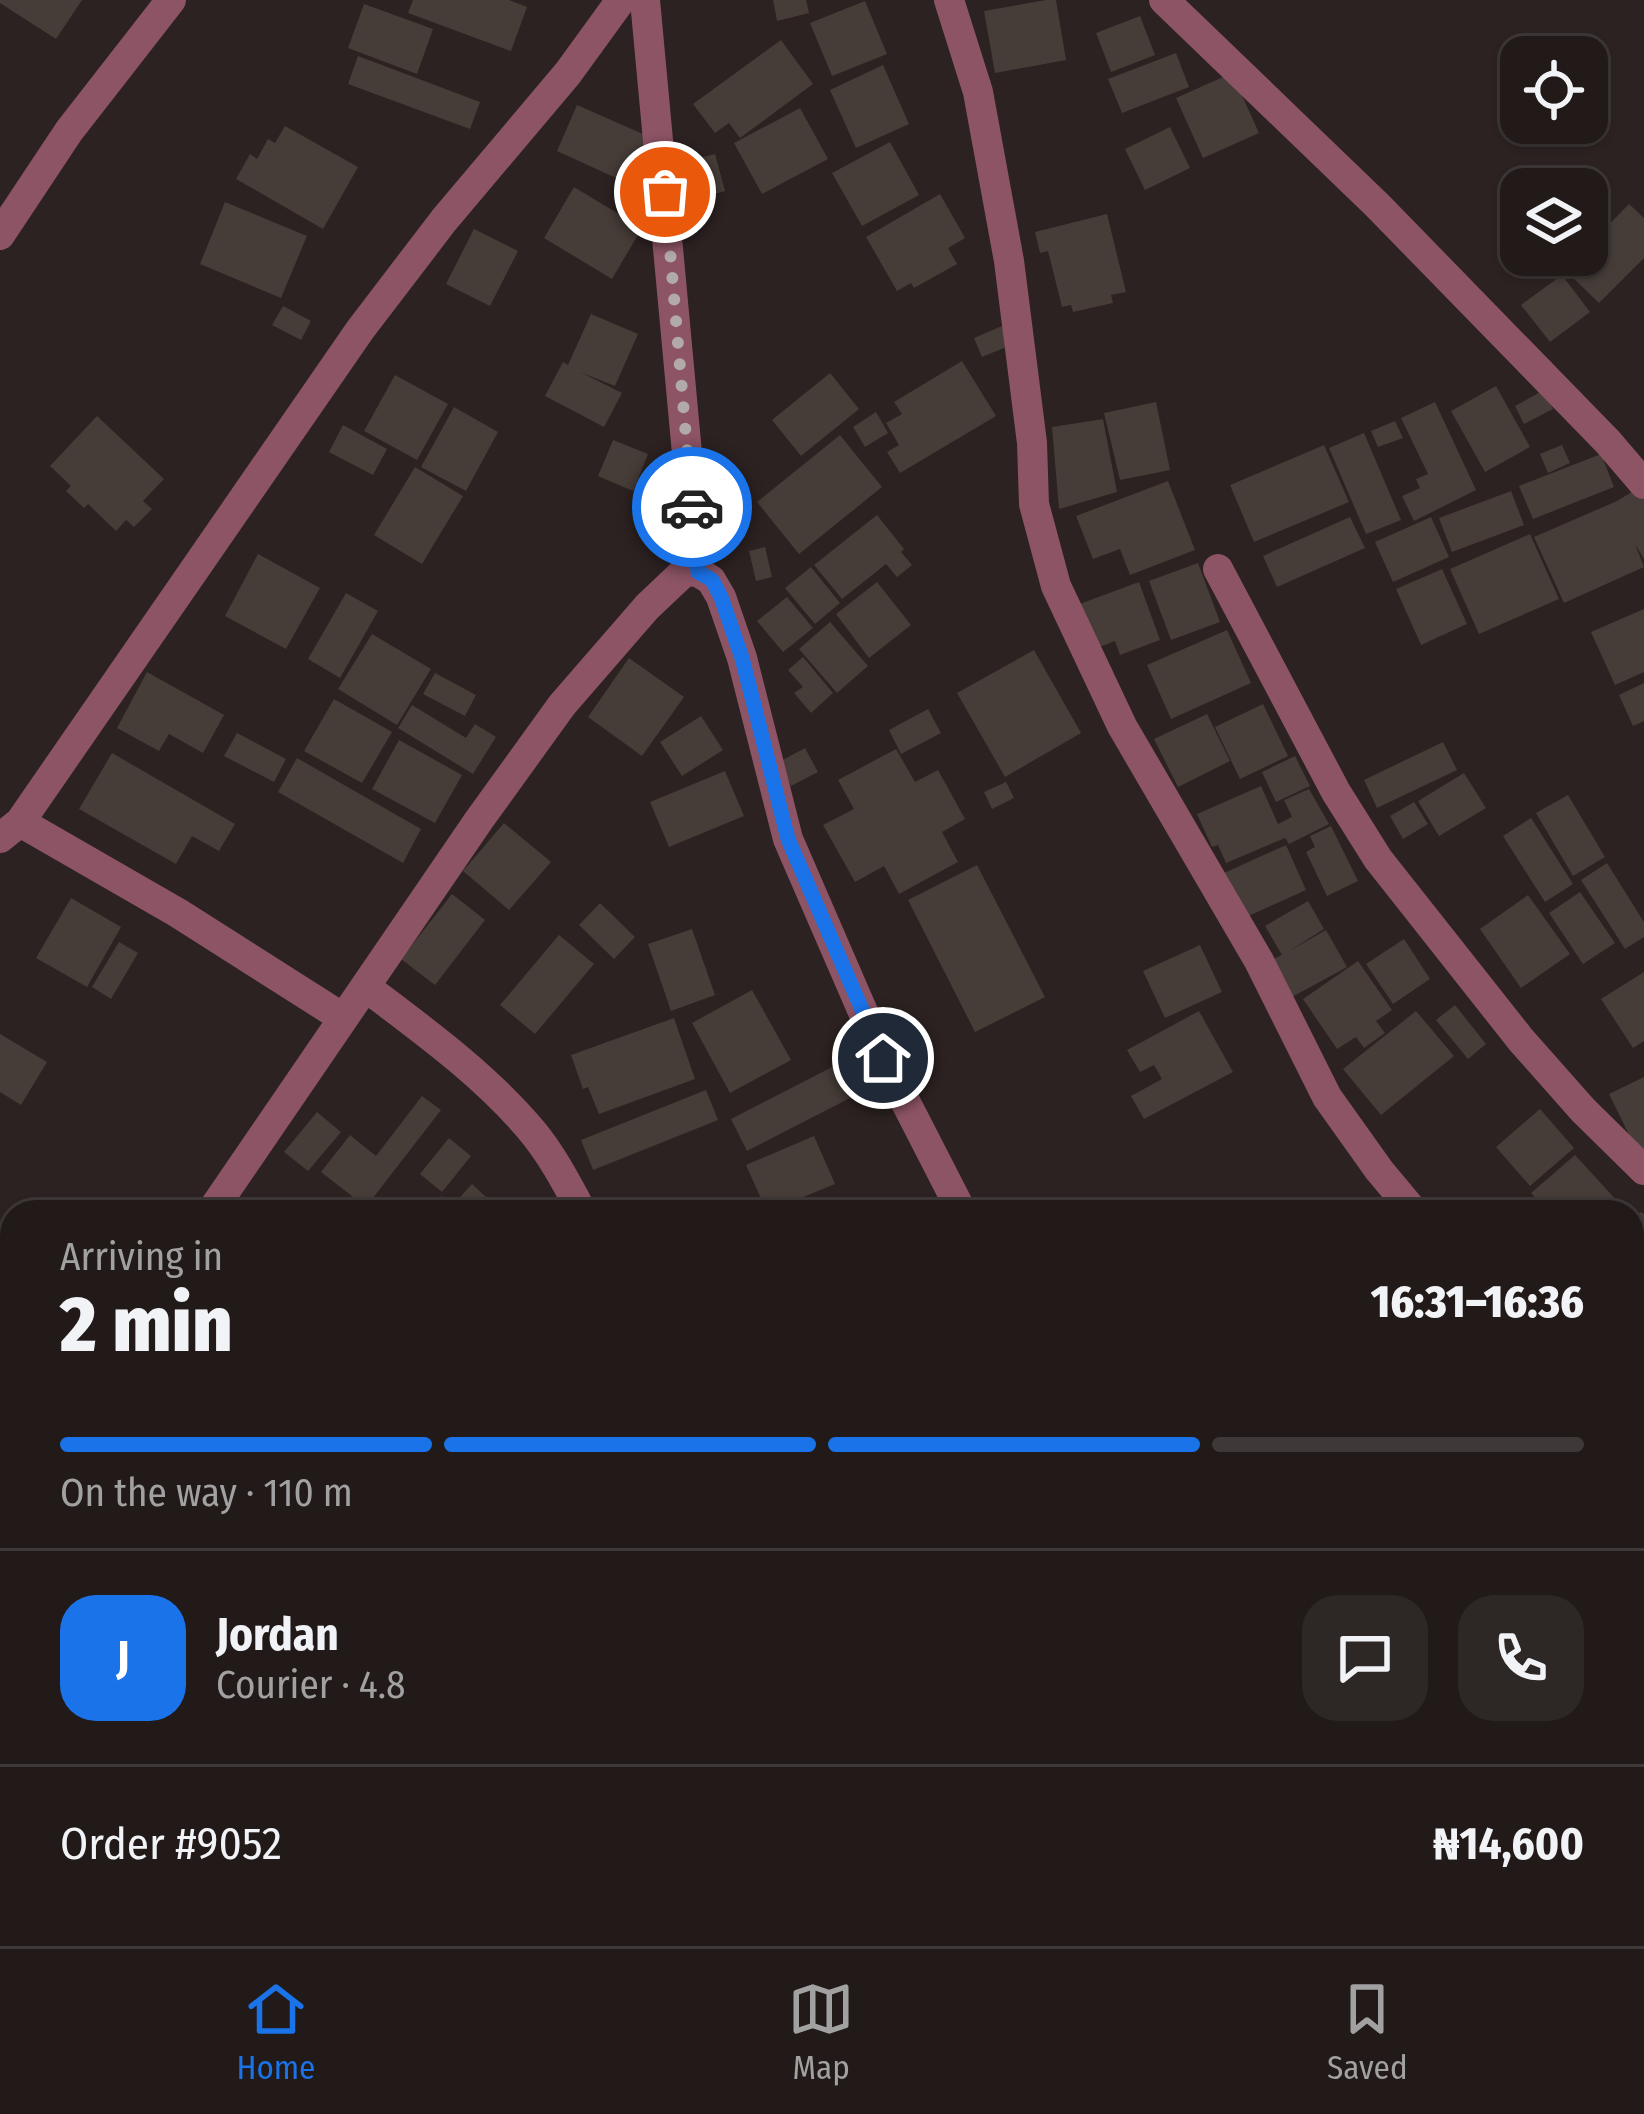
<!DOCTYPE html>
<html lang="en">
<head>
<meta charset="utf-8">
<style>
	:root { --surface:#211a19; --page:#2d2726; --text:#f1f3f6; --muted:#a2a1a2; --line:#3e3838; --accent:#1a73e8 }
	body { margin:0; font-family:"Fira Sans Condensed",sans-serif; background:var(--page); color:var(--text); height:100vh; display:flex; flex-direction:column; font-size:45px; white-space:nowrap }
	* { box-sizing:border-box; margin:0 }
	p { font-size:39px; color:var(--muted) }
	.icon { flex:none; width:66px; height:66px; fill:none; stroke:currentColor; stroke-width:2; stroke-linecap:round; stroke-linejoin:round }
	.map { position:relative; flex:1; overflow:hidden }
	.panel { position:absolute; left:0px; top:1200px; width:1644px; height:747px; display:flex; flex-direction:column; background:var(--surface); border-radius:36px 36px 0 0; box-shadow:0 3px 9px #0004,0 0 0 3px var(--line) }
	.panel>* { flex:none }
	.tools { position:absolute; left:1500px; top:36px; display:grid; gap:24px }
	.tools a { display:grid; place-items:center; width:108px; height:108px; border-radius:24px; background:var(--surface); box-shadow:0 3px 9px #0004,0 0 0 3px var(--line); font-size:60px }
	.pin { position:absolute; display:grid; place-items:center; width:102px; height:102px; color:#fff; margin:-51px; border:6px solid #fff; border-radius:50%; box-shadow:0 3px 12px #0007 }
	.courier { position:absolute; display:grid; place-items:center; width:120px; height:120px; margin:-60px; border:9px solid #1a73e8; border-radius:50%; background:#fff; color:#222; box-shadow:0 3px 15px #0007 }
	.summary em { font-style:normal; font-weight:800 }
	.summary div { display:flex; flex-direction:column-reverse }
	.summary { display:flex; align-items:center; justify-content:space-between; height:204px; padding:0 60px }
	h1 { font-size:78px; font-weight:800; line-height:90px }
	.bar { display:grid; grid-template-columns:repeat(4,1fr); gap:18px 12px; align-content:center; height:144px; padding:0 60px }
	.bar i { height:15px; border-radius:9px; background:var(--line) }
	.bar .selected { background:var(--accent) }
	.bar p { grid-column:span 4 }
	.line { display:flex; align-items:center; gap:30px; padding:0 60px; border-top:3px solid var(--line) }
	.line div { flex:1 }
	.round { display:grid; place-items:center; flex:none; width:126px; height:126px; border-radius:36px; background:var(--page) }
	.tab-bar { display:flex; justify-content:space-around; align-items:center; height:168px; border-top:3px solid var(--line); background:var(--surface); font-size:33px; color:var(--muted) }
	.tab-bar a { display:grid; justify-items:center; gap:6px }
	.tab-bar .selected { color:var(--accent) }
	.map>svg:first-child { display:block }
	.building { fill:#463c38 }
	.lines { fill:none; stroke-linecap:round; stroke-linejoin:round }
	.street { stroke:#8d5465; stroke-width:30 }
	.done { stroke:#b2aaa9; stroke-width:12; stroke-dasharray:0 21.6 }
	.route { stroke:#1a73e8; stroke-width:15 }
</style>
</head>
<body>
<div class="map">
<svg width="1644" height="1946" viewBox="0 0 1644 1946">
	<rect width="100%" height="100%" fill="#2c2221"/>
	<path class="building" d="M0,0H82L56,39L0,3Z
		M413,0H509L527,7L511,51L408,13Z
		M773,0H806L809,13L777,21Z
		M1046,0H1056L1066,60L995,73L984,11Z
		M865,1L887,54L832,76L810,23Z
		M364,4L433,29L417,74L348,48Z
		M1140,16L1155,55L1111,72L1096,33Z
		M781,40L813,84L740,138L729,123L715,133L693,104Z
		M1176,53L1189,87L1122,113L1108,79Z
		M358,56L480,102L470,129L348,84Z
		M883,65L909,124L856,148L830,90Z
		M1232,73L1259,133L1203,158L1176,98Z
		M577,105L650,137L629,184L557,151Z
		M800,108L828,159L762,194L734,143Z
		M285,126L358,167L323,229L236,179L250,154L257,159L268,139L275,143Z
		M1170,127L1190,168L1145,190L1125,149Z
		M890,142L919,195L862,226L832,173Z
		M715,154L725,191L694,200L684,162Z
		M574,187L642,228L612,279L544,238Z
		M940,194L965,238L948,248L957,264L914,288L911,283L897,291L866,237Z
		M225,202L307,236L281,298L200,264Z
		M1629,204L1644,218V258L1599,303L1565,270L1579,255H1587V247Z
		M1107,214L1126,292L1111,295L1113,303L1073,312L1071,305L1062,307L1048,251L1040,253L1035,232Z
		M474,229L518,251L490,306L446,284Z
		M1562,275L1590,312L1550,342L1521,305Z
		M283,306L311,321L301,340L272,325Z
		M591,314L638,334L615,386L580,372L622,393L604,427L545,396L563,362L568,365Z
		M1002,326L1011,345L982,357L974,338Z
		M962,361L996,416L900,473L887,452L899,445L886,423L902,414L894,402Z
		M830,373L859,409L801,456L772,420Z
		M395,375L448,404L417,460L364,431Z
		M1496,386L1530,447L1485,472L1451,411Z
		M1544,390L1553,409L1524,424L1515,406Z
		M1156,402L1170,470L1120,480L1104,413Z
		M1435,402L1476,490L1414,521L1402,496L1420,488L1416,479L1428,474L1401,418Z
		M454,407L498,432L466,491L421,467Z
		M876,412L888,433L865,447L853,427Z
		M97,416L164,479L143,501L152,509L134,527L126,520L116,531L88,504L84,508L66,491L71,486L50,466Z
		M1103,419L1117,492L1059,509L1052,427Z
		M1395,421L1403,438L1378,447L1371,431Z
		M343,425L387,449L373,475L329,452Z
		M1364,433L1401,520L1366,534L1329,448Z
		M840,435L882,487L799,554L757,502Z
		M613,440L648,454L633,491L598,476Z
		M1324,445L1349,502L1254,542L1230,485Z
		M1562,445L1570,463L1548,473L1540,454Z
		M1601,454L1614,487L1533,519L1519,486Z
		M415,467L463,496L422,564L374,535Z
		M1168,481L1195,550L1130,575L1120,549L1093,559L1076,516Z
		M1635,490L1644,500V559L1635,544L1644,567L1564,603L1534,537L1617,501Z
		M1511,491L1524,525L1452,552L1439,518Z
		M877,515L904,549L901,552L912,565L897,577L886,564L842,599L814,565Z
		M1350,517L1365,548L1277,587L1263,556Z
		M1431,517L1449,557L1393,582L1375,542Z
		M1530,534L1559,599L1479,634L1450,569Z
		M765,547L772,577L756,581L749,551Z
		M258,554L320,588L286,649L225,616Z
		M1198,563L1220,622L1171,640L1149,581Z
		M811,567L840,603L815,624L785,588Z
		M1442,569L1467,624L1421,645L1396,589Z
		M877,582L911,625L869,658L836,614Z
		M1139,582L1160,640L1120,655L1115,641L1094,649L1077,605Z
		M346,593L378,611L340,678L308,659Z
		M787,597L813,628L783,652L757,621Z
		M1644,609V672L1615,685L1591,632Z
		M830,622L868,666L837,693L799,649Z
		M1227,630L1251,683L1171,719L1147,665Z
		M372,634L431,669L397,725L338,689Z
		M1034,650L1081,733L1005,777L957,693Z
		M803,657L833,693L811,713L794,693L803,687L788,670Z
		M629,658L684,697L642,756L588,717Z
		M147,672L224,715L203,753L169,734L159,751L117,728Z
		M435,673L476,695L465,716L423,694Z
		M1644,683V721L1633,726L1619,695Z
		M334,699L392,732L362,783L304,751Z
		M1263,704L1288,756L1240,779L1215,727Z
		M412,705L466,738L475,724L496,737L473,774L398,728Z
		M928,709L941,733L901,754L889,730Z
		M1207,714L1230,761L1178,787L1154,739Z
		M701,716L723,750L682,776L660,742Z
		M237,733L286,759L274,782L224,756Z
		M399,740L462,775L435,823L372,789Z
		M1443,742L1457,770L1377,808L1364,780Z
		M805,748L818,772L791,786L779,762Z
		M896,749L915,782L938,770L965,819L942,832L958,862L899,894L884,866L855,882L823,825L854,809L838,780Z
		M112,753L235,824L219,851L192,836L176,864L79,809Z
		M1295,756L1310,786L1276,802L1262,772Z
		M297,758L421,829L403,863L278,792Z
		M725,771L744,816L669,847L650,802Z
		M1464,773L1486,808L1439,836L1418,801Z
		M1006,782L1014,798L992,809L984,792Z
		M1261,786L1278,824L1292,817L1284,800L1309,789L1329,824L1289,844L1285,838L1226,863L1218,845L1212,847L1197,814Z
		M1568,795L1605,857L1573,876L1536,813Z
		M1414,802L1428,824L1403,839L1390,816Z
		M1531,818L1573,884L1545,902L1503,836Z
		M504,823L551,862L509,910L463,871Z
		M1331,826L1358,881L1327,896L1306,852L1315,847L1310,836Z
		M1286,845L1306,890L1244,918L1224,873Z
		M1607,863L1644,922V937L1625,949L1581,880Z
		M977,865L1045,997L975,1032L908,900Z
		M1580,892L1615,943L1583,964L1549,913Z
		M452,894L485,920L435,985L401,959Z
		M1528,895L1570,954L1521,988L1480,929Z
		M71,898L121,927L87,987L36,958Z
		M1308,901L1324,929L1289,951L1326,930L1347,967L1292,997L1271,960L1282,955L1265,926Z
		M600,903L635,937L614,959L579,925Z
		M692,929L715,995L671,1011L648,944Z
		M559,935L594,964L535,1034L500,1005Z
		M1404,939L1430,979L1393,1004L1366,964Z
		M119,942L138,953L111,999L92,987Z
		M1200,945L1222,992L1165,1018L1143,971Z
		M1358,961L1392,1010L1376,1021L1385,1033L1364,1048L1356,1037L1337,1049L1303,999Z
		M1644,972V1041L1633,1048L1601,999Z
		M752,990L791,1060L730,1093L692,1023Z
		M1455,1005L1486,1044L1468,1059L1436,1020Z
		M1199,1011L1233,1072L1144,1119L1131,1096L1162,1079L1154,1065L1140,1072L1127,1050Z
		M1416,1011L1454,1056L1381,1115L1343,1069Z
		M674,1018L695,1079L599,1114L588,1087L583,1089L571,1055Z
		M0,1034L47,1062L21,1105L0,1092Z
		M838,1064L854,1096L747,1151L731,1119Z
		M1644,1077V1150L1638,1153L1609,1094Z
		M706,1090L718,1120L593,1170L581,1140Z
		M422,1096L441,1110L366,1207L321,1172L350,1135L376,1156Z
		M1540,1109L1574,1148L1530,1186L1496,1147Z
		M317,1112L341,1132L308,1171L284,1152Z
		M814,1136L835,1184L767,1212L746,1165Z
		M449,1138L471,1156L442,1192L420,1174Z
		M1575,1155L1619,1203L1608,1212H1548L1531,1193Z
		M472,1184L502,1212H427L442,1196L452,1206Z
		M1641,1212L1644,1214V1322L1632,1308V1220Z
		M1632,1332L1644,1348V1411L1632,1420Z
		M12,1863V1922L5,1923L0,1893V1865Z
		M1644,1896V1943L1632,1921V1902Z
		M2,1934L34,1935L35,1946H2Z
		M151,1935H175L176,1946H122V1943L151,1939Z
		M457,1935H528L516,1946H468Z
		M617,1935H683L675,1946H632Z
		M703,1935H800L792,1946H695Z
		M1143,1935H1217L1222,1946H1151L1149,1941L1141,1945L1138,1937Z
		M1505,1935H1591L1598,1946H1511Z"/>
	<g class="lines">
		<path class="street" d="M645,0L698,572
			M949,0L978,92L1009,261L1032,443L1034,504L1056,586L1122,726L1259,961L1327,1097L1379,1170L1414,1212
			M1164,0L1377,205L1608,442L1644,484
			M0,235L69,131L171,0
			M1218,569L1336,792L1378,859L1521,1040L1583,1110L1644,1170
			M20,822L178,913L343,1018
			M0,838L20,822L360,330L444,220L568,73L621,0
			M367,988C424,1031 485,1075 532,1131C552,1155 567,1184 582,1212
			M211,1212L479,820L562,705L647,607L685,571L698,572L711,580L721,597L742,658L788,839L883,1058L962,1212
			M1632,1475L1644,1493
			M0,1673L12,1699
			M0,1853L12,1839
			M592,1935L599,1946
			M1030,1935L1038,1946
			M1446,1935L1453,1946
			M834,1946L843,1935"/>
	</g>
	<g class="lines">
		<path class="done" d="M665,192L692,507"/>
		<path class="route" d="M692,507L698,572L712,580L721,597L742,658L788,839L883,1058"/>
	</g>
</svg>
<div class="tools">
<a><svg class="icon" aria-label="locate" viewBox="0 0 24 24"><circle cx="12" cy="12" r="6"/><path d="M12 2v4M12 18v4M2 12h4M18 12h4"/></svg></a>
<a><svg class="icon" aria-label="layers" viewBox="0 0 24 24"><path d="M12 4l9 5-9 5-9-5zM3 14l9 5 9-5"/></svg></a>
</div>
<div class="pin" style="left:665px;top:192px;background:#ea580c"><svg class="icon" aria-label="bag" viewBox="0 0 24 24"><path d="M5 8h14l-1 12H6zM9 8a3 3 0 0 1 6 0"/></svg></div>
<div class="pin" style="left:883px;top:1058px;background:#1f2937"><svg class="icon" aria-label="home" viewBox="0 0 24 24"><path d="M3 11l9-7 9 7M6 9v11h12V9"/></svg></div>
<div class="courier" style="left:692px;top:507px"><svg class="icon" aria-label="car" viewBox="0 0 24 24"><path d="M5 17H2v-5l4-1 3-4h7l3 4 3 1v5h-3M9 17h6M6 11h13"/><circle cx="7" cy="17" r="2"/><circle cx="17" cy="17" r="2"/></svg></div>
<section class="panel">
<div class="summary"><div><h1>2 min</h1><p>Arriving in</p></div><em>16:31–16:36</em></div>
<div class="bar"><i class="selected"></i><i class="selected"></i><i class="selected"></i><i></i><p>On the way · 110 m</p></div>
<div class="line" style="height:216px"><b class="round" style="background:var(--accent);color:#fff">J</b><div><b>Jordan</b><p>Courier · 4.8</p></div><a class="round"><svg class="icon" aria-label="chat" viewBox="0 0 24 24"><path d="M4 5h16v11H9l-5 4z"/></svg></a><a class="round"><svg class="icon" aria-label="phone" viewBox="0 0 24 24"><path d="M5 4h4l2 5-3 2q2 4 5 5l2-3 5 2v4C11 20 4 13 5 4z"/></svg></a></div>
<div class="line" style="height:156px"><div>Order #9052</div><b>₦14,600</b></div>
</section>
</div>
<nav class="tab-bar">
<a class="selected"><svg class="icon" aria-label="home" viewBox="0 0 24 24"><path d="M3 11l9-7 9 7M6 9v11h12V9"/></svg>Home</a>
<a><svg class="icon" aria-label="map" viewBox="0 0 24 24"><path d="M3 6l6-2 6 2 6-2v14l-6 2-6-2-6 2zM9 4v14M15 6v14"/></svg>Map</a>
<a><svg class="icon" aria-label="saved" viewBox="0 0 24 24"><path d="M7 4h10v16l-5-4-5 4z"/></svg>Saved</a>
</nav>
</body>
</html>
